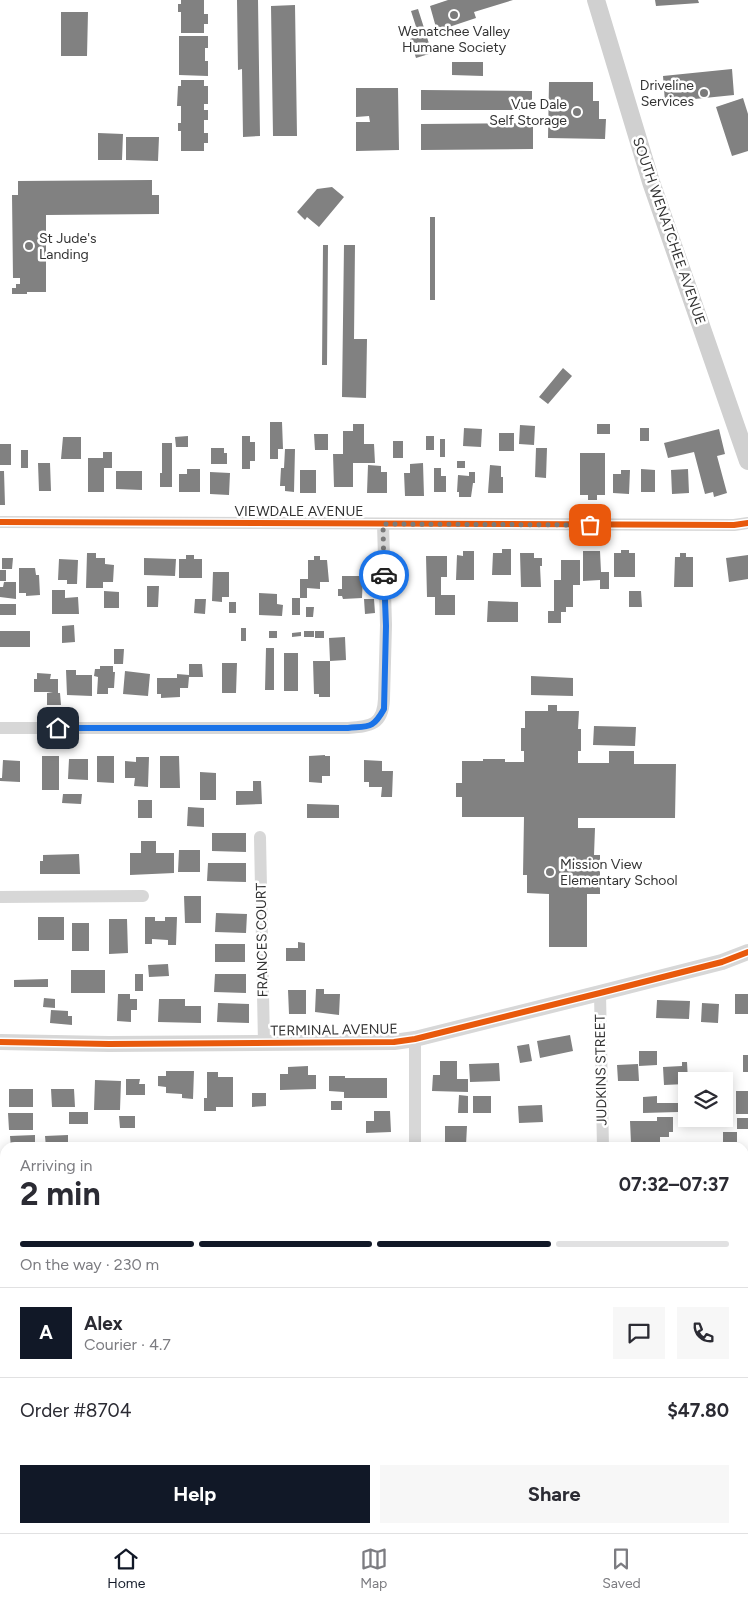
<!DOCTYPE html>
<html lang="en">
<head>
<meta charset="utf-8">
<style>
	:root { --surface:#fff; --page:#f7f7f7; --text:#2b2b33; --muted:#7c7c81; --line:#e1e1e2; --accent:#111827 }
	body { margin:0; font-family:Figtree,sans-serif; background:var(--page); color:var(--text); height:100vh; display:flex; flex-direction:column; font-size:19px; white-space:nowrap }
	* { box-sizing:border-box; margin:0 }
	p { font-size:16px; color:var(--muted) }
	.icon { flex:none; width:28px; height:28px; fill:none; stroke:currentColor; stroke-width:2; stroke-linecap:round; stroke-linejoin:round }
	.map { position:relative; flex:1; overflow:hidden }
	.drawer { position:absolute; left:0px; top:1142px; width:749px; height:391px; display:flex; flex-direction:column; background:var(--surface); border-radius:15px 15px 0 0; box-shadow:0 2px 12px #0003 }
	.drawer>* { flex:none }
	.controls { position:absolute; left:678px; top:1072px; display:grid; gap:10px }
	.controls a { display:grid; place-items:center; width:55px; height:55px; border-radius:0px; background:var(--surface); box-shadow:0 2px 12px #0003; font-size:25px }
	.pin { position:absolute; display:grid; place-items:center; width:42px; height:42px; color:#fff; margin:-21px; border-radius:10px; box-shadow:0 2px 8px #0006 }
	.courier { position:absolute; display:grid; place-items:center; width:50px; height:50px; margin:-25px; border:4px solid #1a73e8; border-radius:50%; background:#fff; color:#222; box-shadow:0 1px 6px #0007 }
	.headline em { font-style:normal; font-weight:700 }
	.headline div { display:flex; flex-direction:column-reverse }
	.headline { display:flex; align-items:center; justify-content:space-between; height:85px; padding:0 20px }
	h1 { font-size:32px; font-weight:700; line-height:38px }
	.bar { display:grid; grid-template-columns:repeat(4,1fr); gap:8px 5px; align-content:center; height:60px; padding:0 20px }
	.bar i { height:6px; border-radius:4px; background:var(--line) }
	.bar .selected { background:var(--accent) }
	.bar p { grid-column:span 4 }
	.line { display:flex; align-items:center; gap:12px; padding:0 20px; border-top:1px solid var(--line) }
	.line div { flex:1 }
	.round { display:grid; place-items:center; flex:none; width:52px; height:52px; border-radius:0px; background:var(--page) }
	.action { display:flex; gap:10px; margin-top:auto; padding:10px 20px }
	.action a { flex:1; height:58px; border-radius:0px; background:var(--accent); color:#fff; font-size:20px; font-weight:700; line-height:58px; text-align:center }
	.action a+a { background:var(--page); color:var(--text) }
	.tab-bar { display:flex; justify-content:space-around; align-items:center; height:70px; border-top:1px solid var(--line); background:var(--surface); font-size:14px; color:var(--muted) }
	.tab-bar a { display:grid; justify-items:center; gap:2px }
	.tab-bar .selected { color:var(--accent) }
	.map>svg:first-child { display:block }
	.building { fill:#818181 }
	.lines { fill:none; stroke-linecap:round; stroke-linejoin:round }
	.minor { stroke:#d7d7d7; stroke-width:12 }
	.tertiary { stroke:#d7d7d7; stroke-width:16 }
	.secondary { stroke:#d0d0d0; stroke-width:18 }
	.cycleway-casing { stroke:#fff; stroke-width:9 }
	.cycleway { stroke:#e8590c; stroke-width:6 }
	.done { stroke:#7a7a7a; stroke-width:5; stroke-dasharray:0 9 }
	.route { stroke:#1a73e8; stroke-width:6 }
	.poi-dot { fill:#7a7a7a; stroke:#fff; stroke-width:2 }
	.labels { text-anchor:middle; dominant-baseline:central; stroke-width:5; stroke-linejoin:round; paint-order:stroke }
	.poi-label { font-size:14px; fill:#333; stroke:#fff; text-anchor:end }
	.street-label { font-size:14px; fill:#333; stroke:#fff }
</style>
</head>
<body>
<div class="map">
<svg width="748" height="1533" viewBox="0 0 748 1533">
	<rect width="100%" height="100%" fill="#fff"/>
	<path class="building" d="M181,0H204V14H208V24H204V33H181V12H178V4H181Z
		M237,0H258L260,136L243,137L242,69L238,70Z
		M448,0H513L474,12L476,18L437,31L430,6Z
		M655,0H698L699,3L656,6Z
		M295,5L297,136H273L271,6Z
		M418,9L432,53L416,58L410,39L419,36L411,11Z
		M61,12H88L87,56H61Z
		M179,36H208V48H205V61H208V76L179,75Z
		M452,62H483V76L452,75Z
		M732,69L734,95L665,102L663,76Z
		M181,80H204V86H208V104H204V110H208V120H204V133H208V143H204V151H181V131H178V123H181V106H177L178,86H181Z
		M549,82H593V101H599V119H606L605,139L548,138Z
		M356,88H398L399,150L356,151V122H370L369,116L356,117Z
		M421,90L532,91V110H421Z
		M743,98L748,114V151L732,156L716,107Z
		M533,123V149L421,150V124Z
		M98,133L123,134L122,160H98Z
		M126,137H159L158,161L126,160Z
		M152,180V195H159V214L46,215V292H27V294H12V288H16V284H20V278H13L12,195H18V181Z
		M332,187L344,197L319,227L307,217L305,220L297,212L317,189Z
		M430,217H435V300H430Z
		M323,245H328L327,365H322Z
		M344,245H355L354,339H367L366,398L342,397Z
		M563,368L572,376L548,404L539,397Z
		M270,422H282L283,449H278V459H270Z
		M353,424H364V444H374L375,463H353V487H334L333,454H343V431H353Z
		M597,424H610V434H597Z
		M520,425L535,426L534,445L519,444Z
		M464,428L482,429L481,447L463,446Z
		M640,428H649V441H640Z
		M719,429L725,454L717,456L727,493L714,497L713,492L705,494L694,452L668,458L664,443Z
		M499,433H514V451H499Z
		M314,434H328V450H315Z
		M188,436V447H176L175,437Z
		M242,436H250V442H255V461H250V469H242Z
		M426,436H434V450H426Z
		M63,437H81V459H61Z
		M440,439H445V457H440Z
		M393,441H403V458H393Z
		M162,443H172V487H160V473H162Z
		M0,444H11V465H0Z
		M211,448H224V453H227V464H211Z
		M536,448H547L546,478L535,477Z
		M285,449H295L294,492L285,491V486H280L281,468H284Z
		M21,450H28V468H21Z
		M103,452H112V468H104V492H88V458H103Z
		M580,453H605V495H597V500H588V495H580Z
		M457,461H465V468H457Z
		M38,463H50L51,491H39Z
		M423,463L424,496H405L404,473H410V464Z
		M368,465L381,466V472H387V493H367Z
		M490,465L501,466V477H503V493H488Z
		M434,468H441V476H446V492H434Z
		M187,469H200V492H179V474H187Z
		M641,469L655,470V492H641Z
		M688,469L689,493L672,494L671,470Z
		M300,470H316V493H300Z
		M621,470H630L629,494L613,493V474H621Z
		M0,471H4L5,505H0Z
		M116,471H142V490L116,489Z
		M210,472L230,473L229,495L210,494Z
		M469,472H475V483H473L471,497H459V492H457L458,475L469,476Z
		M502,549H511V575H492L493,553H502Z
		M621,550H629V553H635V577H614V553H621Z
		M463,551H474V580H456L457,555L463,556Z
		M583,551H600L601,572H609V589H600V580L583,581Z
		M87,553H96V558H105V564L114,565L113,582H103V588H86Z
		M520,553H534V558H542V566H540L541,587H521Z
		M680,553H686V557H693V587H674L675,557H680Z
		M186,555H194V559H202V578H179V559H186Z
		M748,555V579L729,582L726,558Z
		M314,556H320V560H327L329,582H320V589L307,588V598H300V615H292V598H300V579H308V560H314Z
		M426,556H447V577H441V595H455V615H435V597H427Z
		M2,558H13L12,569H2Z
		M144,558L176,559L175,576L144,575Z
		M59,559L78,560L77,584H67V580H58Z
		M561,560H580V585H573V607H566V612H561V623H548V611H554V580H561Z
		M19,568H35L36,575H39L40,595L26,596V593H19Z
		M0,570H6V581H0Z
		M213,572H229V597H222V602L212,601Z
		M342,576H363L362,598L343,599L342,596H338V589H342Z
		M4,582H16V599L0,597V587H3Z
		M147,586H159L158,607H147Z
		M52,590H65V598L78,597L79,614H52Z
		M104,591L119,592V608H104Z
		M629,591H641L642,607H629Z
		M259,593L277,594V604L283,605L282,616L259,615Z
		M195,599H206L205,614L194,613Z
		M364,599H374L375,613L365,614Z
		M488,601L518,602V622H487Z
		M229,602H236V613H229Z
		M0,604H16V615H0Z
		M306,607H314L313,617H306Z
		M74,625L75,642L62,643V626Z
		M241,628H246V641H241Z
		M0,631H30V647H0Z
		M269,631H277V638H269Z
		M304,631H314V637H304Z
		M315,631H324V638H315Z
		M301,632V636L292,637V633Z
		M345,637L346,660L330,661L329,638Z
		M266,648H274V690H265Z
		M114,649H124L123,664H114Z
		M284,653H298V691H284Z
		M313,661H330V697H319V694H314Z
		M222,663H237L236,693H222Z
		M189,664H202L203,677H189L188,688H180V697L161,698V694H157V678H177V674L189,675Z
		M100,666H113V672H115L114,688H108V694H97L98,677L94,676L95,669H100Z
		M66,670H76V675H92V696L67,695Z
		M125,671L150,674L148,696L123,694Z
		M37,673L51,674L50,679H58V693H60L61,705H47V693L53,692H34V679H37Z
		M531,676L573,678V696L531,695Z
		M548,705H557V711H579L578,729H581V751H578V763H609V751H634V764H676L675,818H578V828H595L594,855H600V894H587V947H549V894L527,893V875H523L524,817H462V797H456V783H462V761H483V759H505V762H524V751H521V728H525V711H548Z
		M594,726L636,727L635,746L593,745Z
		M325,755V756H330V776H322V783L309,782V756Z
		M42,756H59V790H42Z
		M97,756H114V783L97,782Z
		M160,756H179L180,788H160Z
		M136,757H149L148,787L134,786L135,778H125V761L136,762Z
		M69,759H88V780L68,779Z
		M3,760L20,761V782L0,781V778H2Z
		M364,760L382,761V771H393L392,797H381L382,787H369V782H364Z
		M200,772L216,773V800H200Z
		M253,781H261L262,804L236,805V791H253Z
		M63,794H82L81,804L62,803Z
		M138,800H152V818H138Z
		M307,804L339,805V818H307Z
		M188,807L204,808V827L187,826Z
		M212,833H246V852L212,851Z
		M141,841H156V853H174V873L130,875V853H141Z
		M179,850H200V872H178Z
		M79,854L80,874H40V861H43V855Z
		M208,863H246V882L207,881Z
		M184,896H201V923H185Z
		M216,913L247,914L246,933L215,932Z
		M38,917H64V940H38Z
		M145,917H155V921H165V917H177L176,945H168V940L152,939V944H145Z
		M109,919H127L128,953L109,954Z
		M72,923H89V951H72Z
		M298,942L305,943V961H286V948H298Z
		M215,944H245V962H215Z
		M168,964L169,976L149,977L148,965Z
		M71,970H105V993H71Z
		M135,974H143V991H135Z
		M215,974H246V993L214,992Z
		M48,979V987H14V980Z
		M316,989H324V994H340L339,1015L315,1012Z
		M288,990H306V1014H289Z
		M118,994H130V999H137V1010H131V1022L117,1021Z
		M735,994H748V1014H735Z
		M44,998L55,999V1008L43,1007Z
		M159,999H185V1006H201V1023L158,1022Z
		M657,1000L690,1001L689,1019L656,1018Z
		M218,1003L249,1004V1023L217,1022Z
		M702,1003L719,1004L718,1023L701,1022Z
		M51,1010L68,1011V1016H72V1025L50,1023Z
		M570,1035L573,1051L540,1058L537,1041Z
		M529,1044L532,1061L520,1063L517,1046Z
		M639,1051H657V1065L639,1066Z
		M743,1055H748V1072H743Z
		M440,1061H457V1079H468V1092L432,1091L433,1075H440Z
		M682,1062H687L688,1081H686V1084L664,1085L663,1067L682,1066Z
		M499,1063L500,1081L470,1082L469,1064Z
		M638,1064L639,1081H618L617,1065Z
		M308,1066V1075H316V1089L280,1090V1074H288V1067Z
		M166,1071H194L193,1099L182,1098V1094L166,1093V1087L158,1086V1076H166Z
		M207,1072H218V1077H233V1107H216V1111H204V1098H207Z
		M329,1076H345V1078H387V1098H344V1092L329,1091Z
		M126,1079H140L139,1084H145V1095H126Z
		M95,1080L121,1081L120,1110H94Z
		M9,1089H33V1107H9Z
		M51,1089H74L75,1107H52Z
		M736,1091H748V1114H736Z
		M252,1093H266V1106L252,1107Z
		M459,1095L468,1096V1113H458Z
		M473,1096H491V1113H473Z
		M657,1096V1103H678V1112L643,1113V1097Z
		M331,1101H342V1110H331Z
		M542,1105L543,1122L519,1123L518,1106Z
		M374,1111H390L391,1132L366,1133V1121H374Z
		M69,1112H88V1124H69Z
		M8,1113H33V1130H9Z
		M119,1116H135V1128H120Z
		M657,1117H673V1132H669V1137H660V1142L631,1143L630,1121H657Z
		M737,1118H748V1129H737Z
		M445,1126H467L466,1145H445Z
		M723,1132H737V1142H723Z
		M35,1135V1148H11L10,1136Z
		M68,1135V1148H46L45,1136Z
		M133,1143V1148H112V1144Z
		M744,1154H748V1170H744Z
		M744,1181H748V1198H744Z
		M744,1451H748V1469H744Z
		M248,1529H273L274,1533H248Z"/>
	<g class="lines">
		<path class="minor" d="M0,522L734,525L748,523
			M0,728H348C371,726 383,725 384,699L386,625L383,524
			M260,837L264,1044
			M0,897L143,896
			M600,993L603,1148
			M415,1039V1148
			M744,1511L748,1510
			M416,1529V1533
			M513,1533L526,1529"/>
		<path class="tertiary" d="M0,1042L109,1044L394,1042L415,1039L600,993L722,962L748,952"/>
		<path class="secondary" d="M596,0L651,182L748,461
			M0,1235L5,1250
			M190,1529L192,1533"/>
		<g class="cycleway-casing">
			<path id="cycleway" d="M0,522L734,525L748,523
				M0,1042L109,1044L394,1042L415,1039L600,993L722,962L748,952"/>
		</g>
		<use href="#cycleway" class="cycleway"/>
	</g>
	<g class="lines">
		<path class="done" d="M384,575L383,524L590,525"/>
		<path class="route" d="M58,728H348C369,726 373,729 384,709L386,626L384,575"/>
	</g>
	<g class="poi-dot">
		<circle cx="454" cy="15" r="5"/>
		<circle cx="704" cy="93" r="5"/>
		<circle cx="577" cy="112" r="5"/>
		<circle cx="29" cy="246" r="5"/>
		<circle cx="550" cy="872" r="5"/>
	</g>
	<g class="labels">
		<g class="poi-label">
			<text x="454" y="31" text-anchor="middle">Wenatchee Valley<tspan x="454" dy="16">Humane Society</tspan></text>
			<text x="694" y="85">Driveline<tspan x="694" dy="16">Services</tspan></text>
			<text x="567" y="104">Vue Dale<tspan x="567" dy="16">Self Storage</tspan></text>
			<text x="39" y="238" text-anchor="start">St Jude's<tspan x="39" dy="16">Landing</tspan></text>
			<text x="560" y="864" text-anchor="start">Mission View<tspan x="560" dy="16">Elementary School</tspan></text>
		</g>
		<g class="street-label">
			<text transform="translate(669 231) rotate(71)">SOUTH WENATCHEE AVENUE</text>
			<text x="299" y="511">VIEWDALE AVENUE</text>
			<text transform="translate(262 940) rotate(-91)">FRANCES COURT</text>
			<text transform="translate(334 1030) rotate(-1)">TERMINAL AVENUE</text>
			<text transform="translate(601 1070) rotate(-91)">JUDKINS STREET</text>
		</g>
	</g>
</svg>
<div class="controls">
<a><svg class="icon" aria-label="layers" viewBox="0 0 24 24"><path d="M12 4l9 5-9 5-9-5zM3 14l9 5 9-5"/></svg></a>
</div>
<div class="pin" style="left:590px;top:525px;background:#ea580c"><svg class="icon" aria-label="bag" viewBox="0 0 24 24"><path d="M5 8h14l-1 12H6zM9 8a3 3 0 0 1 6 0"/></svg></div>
<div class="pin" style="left:58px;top:728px;background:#1f2937"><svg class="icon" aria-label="home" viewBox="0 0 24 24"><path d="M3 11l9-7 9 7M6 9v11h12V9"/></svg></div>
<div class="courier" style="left:384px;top:575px"><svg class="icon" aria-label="car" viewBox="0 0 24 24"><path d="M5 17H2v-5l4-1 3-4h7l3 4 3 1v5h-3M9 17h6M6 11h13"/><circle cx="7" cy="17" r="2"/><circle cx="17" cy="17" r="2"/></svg></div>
<section class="drawer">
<div class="headline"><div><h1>2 min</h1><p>Arriving in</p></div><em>07:32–07:37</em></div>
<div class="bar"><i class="selected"></i><i class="selected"></i><i class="selected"></i><i></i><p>On the way · 230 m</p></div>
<div class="line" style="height:90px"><b class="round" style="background:var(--accent);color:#fff">A</b><div><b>Alex</b><p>Courier · 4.7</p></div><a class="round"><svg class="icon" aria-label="chat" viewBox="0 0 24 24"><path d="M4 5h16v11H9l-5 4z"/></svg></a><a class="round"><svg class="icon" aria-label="phone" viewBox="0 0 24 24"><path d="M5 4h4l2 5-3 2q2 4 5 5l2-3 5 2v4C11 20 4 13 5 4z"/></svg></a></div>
<div class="line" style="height:65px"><div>Order #8704</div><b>$47.80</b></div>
<div class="action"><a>Help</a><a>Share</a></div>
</section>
</div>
<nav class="tab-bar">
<a class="selected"><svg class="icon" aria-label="home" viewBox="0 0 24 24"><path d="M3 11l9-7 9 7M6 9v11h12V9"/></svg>Home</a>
<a><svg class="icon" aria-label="map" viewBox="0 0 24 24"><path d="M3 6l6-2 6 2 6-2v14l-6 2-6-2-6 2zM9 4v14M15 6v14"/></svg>Map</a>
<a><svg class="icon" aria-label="saved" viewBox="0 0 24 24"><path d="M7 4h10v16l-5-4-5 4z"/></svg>Saved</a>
</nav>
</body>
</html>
